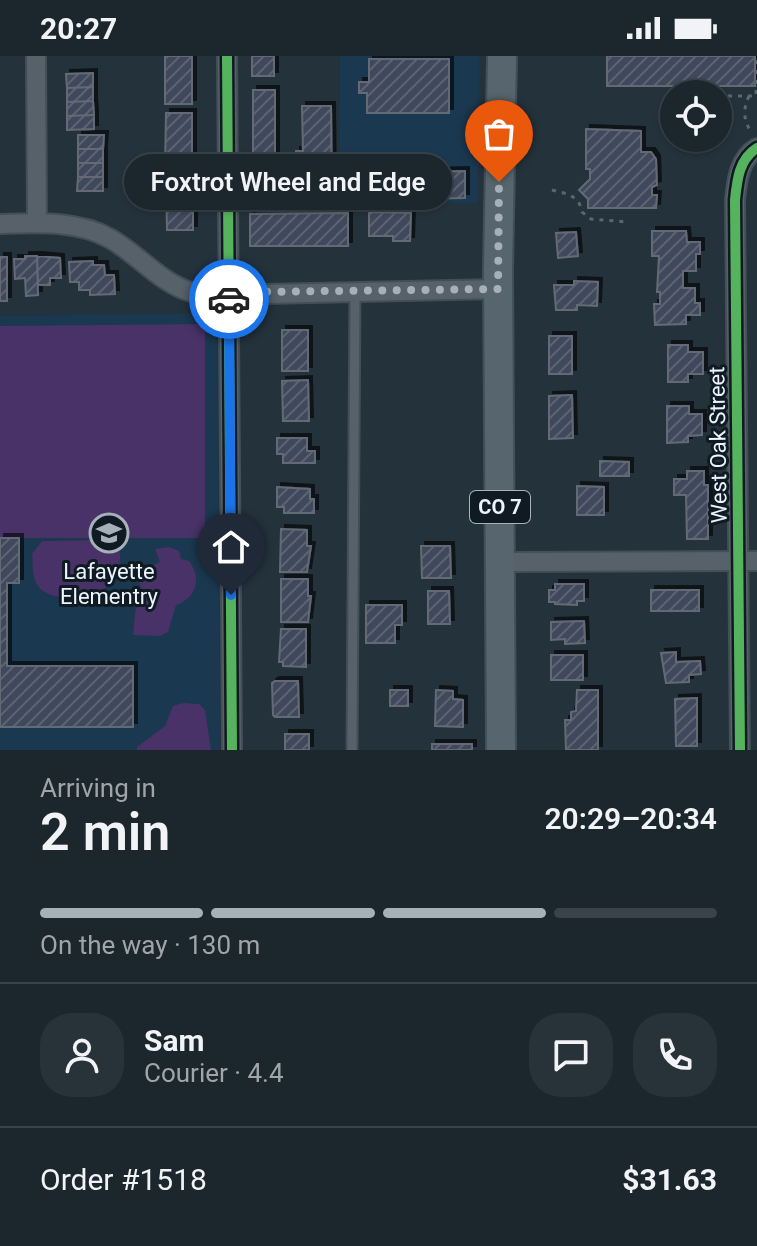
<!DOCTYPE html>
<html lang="en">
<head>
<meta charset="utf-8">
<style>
	:root { --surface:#1b262d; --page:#283239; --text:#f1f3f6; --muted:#a0a5aa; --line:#394349; --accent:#a5b0b9 }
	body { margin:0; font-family:Roboto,sans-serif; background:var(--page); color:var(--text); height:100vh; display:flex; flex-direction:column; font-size:30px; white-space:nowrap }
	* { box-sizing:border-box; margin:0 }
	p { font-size:26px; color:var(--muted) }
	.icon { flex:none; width:44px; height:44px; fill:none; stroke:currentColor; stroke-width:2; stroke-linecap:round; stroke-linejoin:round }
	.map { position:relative; height:694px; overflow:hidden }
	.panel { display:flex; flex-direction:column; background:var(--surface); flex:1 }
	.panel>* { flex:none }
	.controls { position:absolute; left:660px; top:24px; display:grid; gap:16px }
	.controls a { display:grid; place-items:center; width:72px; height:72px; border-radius:50%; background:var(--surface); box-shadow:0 2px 6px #0004,0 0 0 2px var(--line); font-size:40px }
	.pin { position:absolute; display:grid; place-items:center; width:68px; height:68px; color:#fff; margin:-82px -34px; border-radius:50% 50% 50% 0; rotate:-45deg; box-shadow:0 0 8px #0007 }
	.pin .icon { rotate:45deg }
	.courier { position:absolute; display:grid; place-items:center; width:80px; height:80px; margin:-40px; border:6px solid #1a73e8; border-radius:50%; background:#fff; color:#222; box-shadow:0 2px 10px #0007 }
	.bubble { position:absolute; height:56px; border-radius:28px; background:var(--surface); box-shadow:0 2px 6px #0004,0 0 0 2px var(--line); font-size:26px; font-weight:600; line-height:56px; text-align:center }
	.overview em { font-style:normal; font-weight:600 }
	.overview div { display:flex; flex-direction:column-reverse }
	.overview { display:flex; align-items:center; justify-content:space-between; height:136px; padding:0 40px }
	h1 { font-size:52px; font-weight:600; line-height:60px }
	.bar { display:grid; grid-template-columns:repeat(4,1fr); gap:12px 8px; align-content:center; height:96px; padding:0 40px }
	.bar i { height:10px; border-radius:6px; background:var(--line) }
	.bar .on { background:var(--accent) }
	.bar p { grid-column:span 4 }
	.line { display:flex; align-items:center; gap:20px; padding:0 40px; border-top:2px solid var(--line) }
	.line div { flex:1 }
	.round { display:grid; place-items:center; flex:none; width:84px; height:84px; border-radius:32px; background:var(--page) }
	.status { display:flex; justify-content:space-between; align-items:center; height:56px; padding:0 40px; background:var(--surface); direction:ltr }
	.status svg { height:22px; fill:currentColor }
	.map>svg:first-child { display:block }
	.built { fill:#1a384f }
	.green { fill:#483267 }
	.building { fill:url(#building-hatch); stroke:#636b75; stroke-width:2; filter:url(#shadow) }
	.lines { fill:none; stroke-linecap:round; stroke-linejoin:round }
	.service-casing { stroke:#434e56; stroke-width:13 }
	.minor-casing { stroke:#434e56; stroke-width:22 }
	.primary-casing { stroke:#434e56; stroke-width:32 }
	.path { stroke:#5d666d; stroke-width:3; stroke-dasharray:4 6; stroke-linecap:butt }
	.service { stroke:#576169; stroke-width:9 }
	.minor { stroke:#576169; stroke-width:18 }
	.primary { stroke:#57666e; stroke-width:28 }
	.cycleway-casing { stroke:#0f1a23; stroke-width:15 }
	.cycleway { stroke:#56b35d; stroke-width:10 }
	.done { stroke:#a5b0b9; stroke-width:8; stroke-dasharray:0 14.4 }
	.route { stroke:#1a73e8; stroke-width:10 }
	.labels { text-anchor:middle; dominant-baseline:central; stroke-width:6; stroke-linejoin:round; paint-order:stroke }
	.shield { fill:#0f1a23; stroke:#a9b3bb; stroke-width:2 }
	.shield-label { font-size:20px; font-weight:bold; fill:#ebf4fc }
	.street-label { font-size:22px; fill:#ebf4fc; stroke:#0f1a23 }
	.poi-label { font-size:22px; fill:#ebf4fc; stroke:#0f1a23 }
</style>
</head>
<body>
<div class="status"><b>20:27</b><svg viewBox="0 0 49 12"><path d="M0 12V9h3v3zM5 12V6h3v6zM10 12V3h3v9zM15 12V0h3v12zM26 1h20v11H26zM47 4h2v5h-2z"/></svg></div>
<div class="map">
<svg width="757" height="694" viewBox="0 0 757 694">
	<defs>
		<pattern id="building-hatch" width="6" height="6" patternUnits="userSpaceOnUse" patternTransform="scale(2)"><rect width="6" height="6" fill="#40495b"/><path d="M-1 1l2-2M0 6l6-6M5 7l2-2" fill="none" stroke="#5c6473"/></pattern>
		<filter id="shadow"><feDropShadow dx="4" dy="-4" stdDeviation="0" flood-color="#0009"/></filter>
	</defs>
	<rect width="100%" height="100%" fill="#24323c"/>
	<path class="built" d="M340,0H479L478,147L339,148Z
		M217,257L220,694H0V260Z"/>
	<path class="green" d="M205,268V482H0V270Z
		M114,484C130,506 112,524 98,541C78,541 43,547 35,524C32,516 33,506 32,498L42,485Z
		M169,491L179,495L181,503L189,505C203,524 195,543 176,549L168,576L160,580L133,579L135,556L142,535L134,512L138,509L141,515L160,506L155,493Z
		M183,647L199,648L205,654L211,694H137V691L165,670L173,650Z"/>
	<path class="building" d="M165,0H192V48H165Z
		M252,0H274V20H252Z
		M607,0H755V30H607Z
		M369,3H449V57H367V37H359V26H369Z
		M93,17V31L67,32L66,18Z
		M93,31V45L67,46V32Z
		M253,34H275V127H253Z
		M93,45L94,59L67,60V46Z
		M302,50H331L332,142L296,143V95H303Z
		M166,57H192V113H165Z
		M94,59V73L67,74V60Z
		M586,73L641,75V96H651L656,103L657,129L652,131V139H657L656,152H588V143L579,134L590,123V113H586Z
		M78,79H104L103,93H78Z
		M78,93H103V107H78Z
		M78,107H103V121H78Z
		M364,111H378L379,117L465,115V142L364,144Z
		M166,118H193V174H167Z
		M78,121H103V135H77Z
		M369,156L411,157L410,185H393V180H369Z
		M348,157V190H250V158Z
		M652,175H686L687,186H700V198H696V215H683V232H695V247H700V259H686V268L655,269L654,248H660V236H657L659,200H652Z
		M576,176L578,200L558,202L556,177Z
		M25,200H37L38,239L26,240L25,222L15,223L14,203H25Z
		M37,200L60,202L61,222H50V229H38Z
		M0,201H7V245H0Z
		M93,205V209H104L105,219H114L115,238L90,239V234H79V226H70L69,206Z
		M574,225L598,226L597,250L577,249V254H556L554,229H574Z
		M282,274H308V315H282Z
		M549,280H572V318H549Z
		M668,289H688V296H703V318H688V326H668Z
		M308,324L309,365H283L282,325Z
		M572,339L573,382L549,383V340Z
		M667,350H689V358H702V379L688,380V386L667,387Z
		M277,382H307V395H315V407H283V398H277Z
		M600,405L629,406V420H600Z
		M687,415H704V429H708V483H687L686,439H674V423H687Z
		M577,430L604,431V459H577Z
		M277,431L310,433V443H314V457H284V451H277Z
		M281,473L307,474V490H311L307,516H280Z
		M0,482H19V527H7V610H133V671H0Z
		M421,490H450L451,522H422Z
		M281,523H308V540H311L308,566H281Z
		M555,528H584V545H577V549L555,548V546H549V534H555Z
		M651,534H699V555H651Z
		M428,535H449L450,568H428Z
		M366,549H402V569H395V587H366Z
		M584,565L585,587L565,588V583L551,584V566Z
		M281,573H306V611L283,610V606H279Z
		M676,596V606L700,605L701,618L689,619V626L666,627L661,597Z
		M551,599H583V624H551Z
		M275,625H298L299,661H275L273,659L272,627Z
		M390,634H408V650H390Z
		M436,634L453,635V643L463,644V671L435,670Z
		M577,634H598V694H566L565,664H571V656L576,655Z
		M697,642V690H676L675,643Z
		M285,678H309V694H285Z
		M432,688H472V694H432Z"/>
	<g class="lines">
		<g class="service-casing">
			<path id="service" d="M352,694L355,235"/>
		</g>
		<g class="minor-casing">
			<path id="minor" d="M36,0L37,167
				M227,0L232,694
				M0,168C35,167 77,164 109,182C137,197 160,227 191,236C199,238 208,238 216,239L498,233
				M500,506L757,505
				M740,694L735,144C737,124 739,103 757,92"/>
		</g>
		<g class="primary-casing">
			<path id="primary" d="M501,694L498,215L502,0"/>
		</g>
		<path class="path" d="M718,40H756V0
			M749,40C743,53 743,63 751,76
			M718,54L727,41
			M698,83V82
			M552,134C567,138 579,139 582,156L591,163L627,166"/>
		<use href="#service" class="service"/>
		<use href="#minor" class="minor"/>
		<use href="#primary" class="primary"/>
		<g class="cycleway-casing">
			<path id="cycleway" d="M227,0L232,694
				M740,694L735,144C737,124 739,103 757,92"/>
		</g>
		<use href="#cycleway" class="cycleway"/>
	</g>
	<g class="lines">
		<path class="done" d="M229,243V238L252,236L498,233L499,126"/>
		<path class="route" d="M229,243L231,539"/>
	</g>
	<defs>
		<g id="school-ring" transform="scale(2)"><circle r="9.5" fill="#0f1a23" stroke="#a5b0b9" stroke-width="1.5"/><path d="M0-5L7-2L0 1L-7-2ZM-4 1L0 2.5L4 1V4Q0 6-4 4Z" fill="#a5b0b9"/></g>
	</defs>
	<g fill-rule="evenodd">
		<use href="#school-ring" x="109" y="477"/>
	</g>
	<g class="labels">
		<rect class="shield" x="470" y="435" width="60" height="32" rx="6"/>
		<g class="shield-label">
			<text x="500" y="451">CO 7</text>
		</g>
		<g class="street-label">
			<text transform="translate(718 389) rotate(-91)">West Oak Street</text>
		</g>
		<g class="poi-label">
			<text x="109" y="515">Lafayette<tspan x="109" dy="25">Elementry</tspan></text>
		</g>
	</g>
</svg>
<div class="controls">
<a><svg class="icon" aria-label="locate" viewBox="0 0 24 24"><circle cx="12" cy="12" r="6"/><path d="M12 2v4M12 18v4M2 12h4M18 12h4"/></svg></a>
</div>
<div class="pin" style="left:499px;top:126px;background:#ea580c"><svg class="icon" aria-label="bag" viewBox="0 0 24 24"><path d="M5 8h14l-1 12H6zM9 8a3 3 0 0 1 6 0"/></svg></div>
<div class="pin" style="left:231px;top:539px;background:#1f2937"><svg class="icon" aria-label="home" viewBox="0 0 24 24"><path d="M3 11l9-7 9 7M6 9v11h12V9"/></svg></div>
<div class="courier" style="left:229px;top:243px"><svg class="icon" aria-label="car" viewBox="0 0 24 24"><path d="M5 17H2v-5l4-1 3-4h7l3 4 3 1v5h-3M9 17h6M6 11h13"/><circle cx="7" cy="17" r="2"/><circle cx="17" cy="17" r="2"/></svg></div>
<div class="bubble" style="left:124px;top:98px;width:328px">Foxtrot Wheel and Edge</div>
</div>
<section class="panel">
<div class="overview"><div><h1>2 min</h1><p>Arriving in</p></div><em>20:29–20:34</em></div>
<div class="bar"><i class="on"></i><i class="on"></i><i class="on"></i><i></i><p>On the way · 130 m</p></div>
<div class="line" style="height:144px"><a class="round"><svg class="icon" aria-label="person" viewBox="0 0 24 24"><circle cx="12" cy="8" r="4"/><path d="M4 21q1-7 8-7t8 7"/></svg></a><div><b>Sam</b><p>Courier · 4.4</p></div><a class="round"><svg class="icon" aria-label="chat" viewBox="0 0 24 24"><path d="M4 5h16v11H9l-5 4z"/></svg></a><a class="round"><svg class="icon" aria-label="phone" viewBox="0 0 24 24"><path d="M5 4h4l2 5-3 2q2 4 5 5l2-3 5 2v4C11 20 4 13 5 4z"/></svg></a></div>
<div class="line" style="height:104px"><div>Order #1518</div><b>$31.63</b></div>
</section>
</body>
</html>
